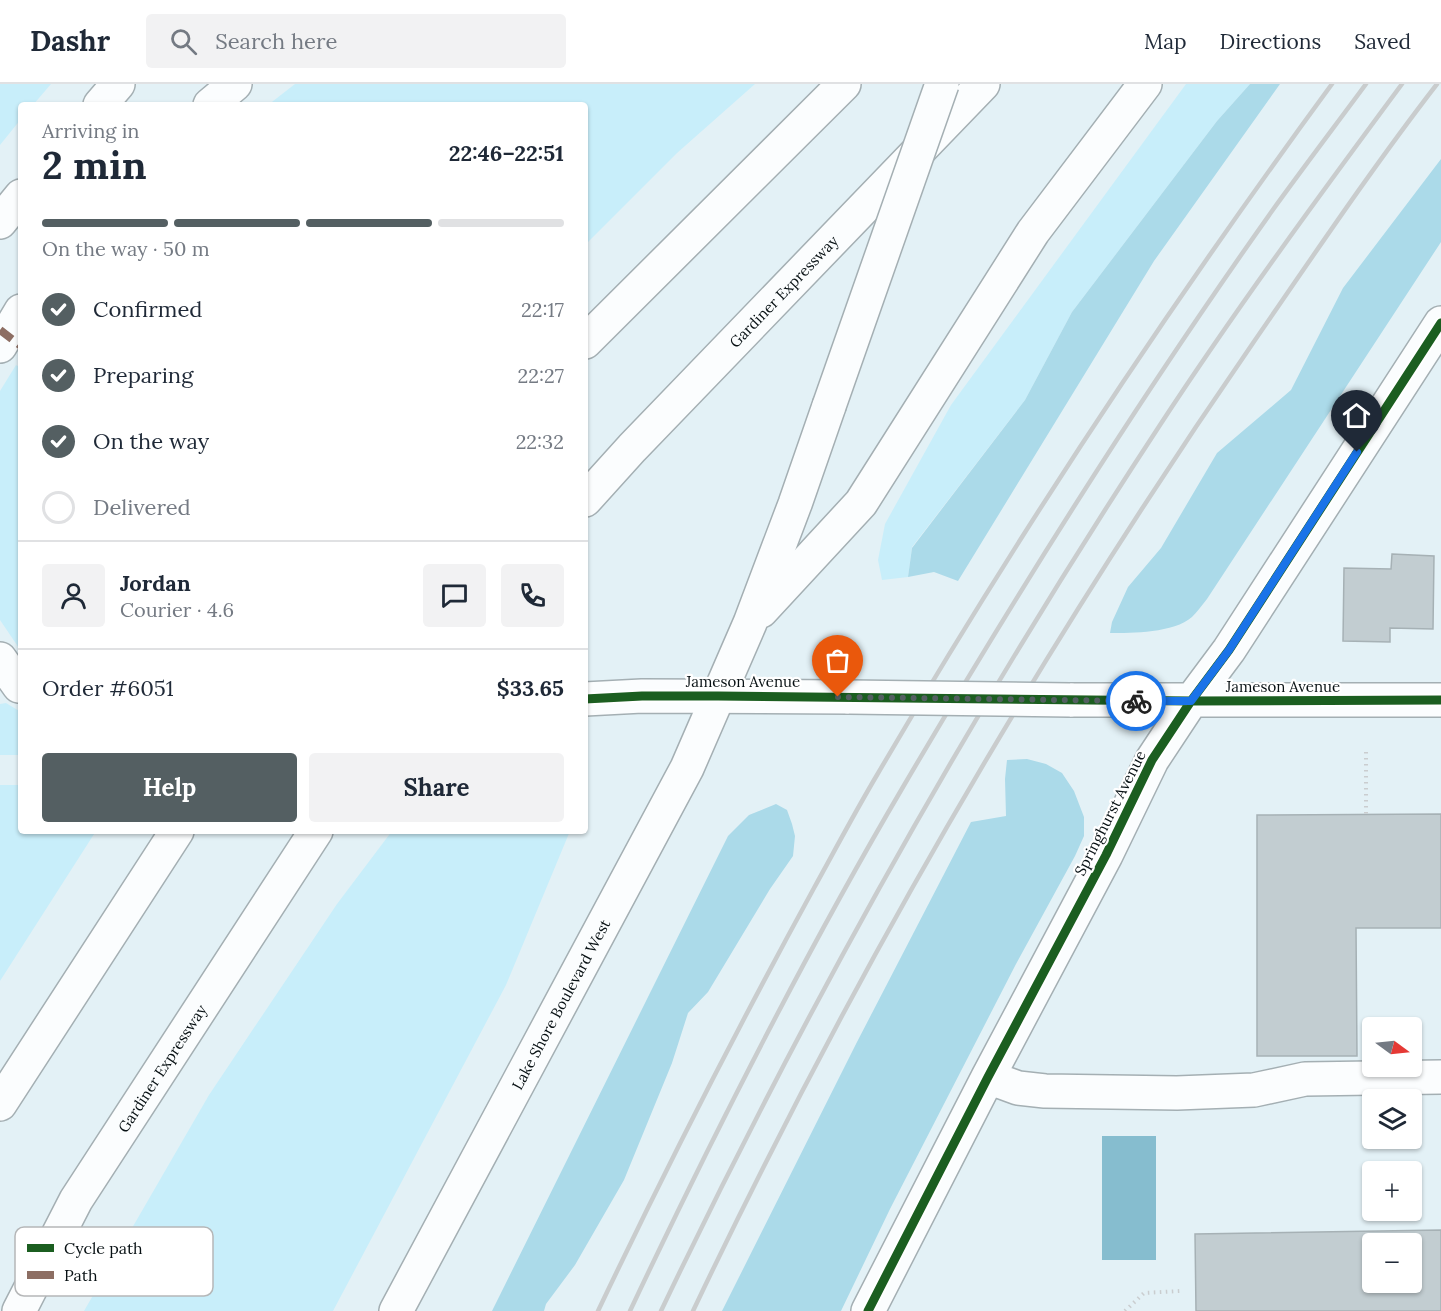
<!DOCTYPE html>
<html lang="en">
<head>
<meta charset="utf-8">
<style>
	:root { --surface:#fff; --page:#f2f2f3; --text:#1f2937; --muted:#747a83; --line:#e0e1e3; --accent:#545f62 }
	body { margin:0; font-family:Lora,serif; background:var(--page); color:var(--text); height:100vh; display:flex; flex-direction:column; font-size:22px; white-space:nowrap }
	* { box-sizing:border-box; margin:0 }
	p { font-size:20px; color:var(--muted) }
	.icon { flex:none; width:33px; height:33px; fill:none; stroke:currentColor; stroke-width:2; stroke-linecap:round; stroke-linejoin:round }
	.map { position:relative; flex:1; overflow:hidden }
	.sheet { position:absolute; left:18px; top:18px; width:570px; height:732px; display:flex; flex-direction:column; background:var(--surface); border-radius:6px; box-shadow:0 2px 4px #0004 }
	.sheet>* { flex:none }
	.needle { width:39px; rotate:105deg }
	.controls { position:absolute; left:1362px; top:933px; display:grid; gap:12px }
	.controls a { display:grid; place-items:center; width:60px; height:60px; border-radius:6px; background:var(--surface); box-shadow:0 2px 4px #0004; font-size:30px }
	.pin { position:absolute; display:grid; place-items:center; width:51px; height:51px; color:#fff; margin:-62px -26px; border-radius:50% 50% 50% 0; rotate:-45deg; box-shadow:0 0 6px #0007 }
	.pin .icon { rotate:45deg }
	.courier { position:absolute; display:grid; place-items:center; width:60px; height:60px; margin:-30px; border:4px solid #1a73e8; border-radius:50%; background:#fff; color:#222; box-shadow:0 2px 8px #0007 }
	.head em { font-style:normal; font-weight:800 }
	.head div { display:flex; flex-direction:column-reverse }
	.head { display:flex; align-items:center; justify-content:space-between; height:102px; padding:0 24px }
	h1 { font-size:39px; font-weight:800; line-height:45px }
	.bar { display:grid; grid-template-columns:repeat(4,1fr); gap:9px 6px; align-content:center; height:72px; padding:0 24px }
	.bar i { height:8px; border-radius:4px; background:var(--line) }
	.bar .current { background:var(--accent) }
	.bar p { grid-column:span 4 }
	.line { display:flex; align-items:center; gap:15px; padding:0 24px; border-top:2px solid var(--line) }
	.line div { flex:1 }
	.round { display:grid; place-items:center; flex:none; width:63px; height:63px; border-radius:6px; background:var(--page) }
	ol { padding:0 24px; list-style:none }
	li { display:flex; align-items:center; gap:18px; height:66px }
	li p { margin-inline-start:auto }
	li .icon { padding:6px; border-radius:50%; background:var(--accent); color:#fff; stroke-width:4 }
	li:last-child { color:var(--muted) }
	li i { width:33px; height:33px; border:3px solid var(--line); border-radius:50% }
	.primary-button { display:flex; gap:12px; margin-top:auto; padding:12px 24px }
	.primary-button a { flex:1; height:69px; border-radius:6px; background:var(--accent); color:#fff; font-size:24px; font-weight:800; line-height:69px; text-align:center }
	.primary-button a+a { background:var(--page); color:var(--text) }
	header { display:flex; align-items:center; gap:36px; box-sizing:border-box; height:84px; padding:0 30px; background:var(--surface); border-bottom:2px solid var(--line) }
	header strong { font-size:28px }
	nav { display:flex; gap:33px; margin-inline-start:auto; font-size:21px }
	.search { width:420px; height:54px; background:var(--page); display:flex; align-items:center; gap:15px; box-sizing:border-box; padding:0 21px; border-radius:6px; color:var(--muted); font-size:22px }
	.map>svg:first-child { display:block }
	.green { fill:#c8eefa }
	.forest { fill:#abdae9 }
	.water { fill:#86bdcf }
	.building { fill:#c2cdd1; stroke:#a6b1b5; stroke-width:1.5; fill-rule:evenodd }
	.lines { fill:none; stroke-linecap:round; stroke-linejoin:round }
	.minor-casing { stroke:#a4afb3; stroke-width:36 }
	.highway-casing { stroke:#a4afb3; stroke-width:36 }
	.path { stroke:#cacdcf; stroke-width:4; stroke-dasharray:1.5 4.5; stroke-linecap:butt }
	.minor { stroke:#fbfdfe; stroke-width:33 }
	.highway { stroke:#fbfdfe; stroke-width:33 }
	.rail { stroke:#c9cccd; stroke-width:4.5 }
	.minor-bridge-casing { stroke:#a4afb3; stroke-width:36; stroke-linecap:butt }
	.highway-bridge-casing { stroke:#a4afb3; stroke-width:36; stroke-linecap:butt }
	.minor-bridge { stroke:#fbfdfe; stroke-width:33 }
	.highway-bridge { stroke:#fbfdfe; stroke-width:33 }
	.quiet { stroke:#8d6e63; stroke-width:8; stroke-dasharray:15 8; stroke-linecap:butt }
	.cycleway-casing { stroke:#fff; stroke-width:13 }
	.cycleway { stroke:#1b5e20; stroke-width:9 }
	.done { stroke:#545f62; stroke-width:6; stroke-dasharray:0 10.8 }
	.route { stroke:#1a73e8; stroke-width:8 }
	.labels { text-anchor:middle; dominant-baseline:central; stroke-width:4.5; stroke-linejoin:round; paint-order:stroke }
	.street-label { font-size:15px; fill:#071013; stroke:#fff }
	.key { fill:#fff; stroke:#b5b7b8; stroke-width:1.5 }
	.key-label { font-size:16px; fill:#071013 }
</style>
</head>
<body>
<header>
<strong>Dashr</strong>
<div class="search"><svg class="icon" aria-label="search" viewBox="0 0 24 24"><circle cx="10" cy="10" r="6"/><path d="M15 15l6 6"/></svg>Search here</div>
<nav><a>Map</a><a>Directions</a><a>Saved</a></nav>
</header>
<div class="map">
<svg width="1441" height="1227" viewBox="0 0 1441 1227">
	<rect width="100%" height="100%" fill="#e3f1f6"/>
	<path class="green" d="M0,0H51L33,21H21V35L0,61Z
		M295,0H755L677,69L585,161V21H268Z
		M1186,0H1250L1217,37L1072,228L1025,316L912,463L908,493L882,496L878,476L885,440L951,321Z
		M16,281L21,284V567L0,536V307Z
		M6,619L21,628V671H0V620Z
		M0,701H21V747H96L0,897Z
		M392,747H570L506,901L333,1227H84L209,1011L337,820Z"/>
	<path class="forest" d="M1250,0H1280L1154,177L958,497L934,488L908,493L912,464L1025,316L1072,228L1217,37Z
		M1441,75V158L1207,515C1202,521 1197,528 1192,533C1174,549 1132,549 1110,549L1112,538L1128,503L1161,464L1217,369L1291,306L1343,204Z
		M1027,675L1046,680L1062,689L1074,707L1084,733V752L1075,772L1016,880L890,1125L841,1227H722L857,958L971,738L1006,732L1005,695L1007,676Z
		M776,720L787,726L792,740L795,752L793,772L770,805L708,908L688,929L672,979L624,1096L575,1181L546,1220L544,1227H492L728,752L749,731Z"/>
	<path class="water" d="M1102,1052H1156V1176H1102Z"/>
	<path class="building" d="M1392,470L1434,472L1433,545L1390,544V558L1343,557L1344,484L1391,485Z
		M1441,730V844H1356L1357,972H1257V731Z
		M1441,1146V1227H1196L1195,1150ZM1372,1160H1412V1198H1372Z"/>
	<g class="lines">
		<g class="minor-casing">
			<path id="minor" d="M585,615L642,612L849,613
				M1070,616H1441
				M988,993L1018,1004L1045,1007L1177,1009L1254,1006L1305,995L1441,993
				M868,1227L988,993L1106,771L1152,676L1191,617L1229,566L1441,239"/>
		</g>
		<g class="highway-casing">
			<g id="highway">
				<path d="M100,21L118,0"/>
				<path d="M210,21L235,0"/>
				<path d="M0,138L21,112"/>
				<path d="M585,258L844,0"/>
				<path d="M0,262L21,227"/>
				<path id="s1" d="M585,416L632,364L983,0"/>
				<path d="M761,527L861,419L1033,148L1145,0"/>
				<path d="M0,575L19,602"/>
				<path d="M0,1020L177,747"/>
				<path id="s2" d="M19,1227L76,1116L316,747"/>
				<path id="s3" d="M396,1227L687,684L750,539L795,420L829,322"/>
			</g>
		</g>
		<path class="path" d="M1366,668V730
			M1125,1227L1144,1209L1180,1207"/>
		<use href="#minor" class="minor"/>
		<use href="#highway" class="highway"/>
		<path class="rail" d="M598,1227C666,1084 738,943 814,804C835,766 855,728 877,691C1016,453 1169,222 1332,0
			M630,1227C714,1049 803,873 903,703C1018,507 1140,313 1272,127C1303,84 1335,42 1366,0
			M661,1227C807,921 974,624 1160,341C1236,225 1319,112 1402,0
			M693,1227C853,890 1041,566 1253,259C1313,172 1372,84 1437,0"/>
		<g class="minor-bridge-casing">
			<path id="minor-bridge" d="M849,613L1070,616"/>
		</g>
		<g class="highway-bridge-casing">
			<path id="highway-bridge" d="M829,322L942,0"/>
		</g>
		<use href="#minor-bridge" class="minor-bridge"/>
		<use href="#highway-bridge" class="highway-bridge"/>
		<path class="quiet" d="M0,246L21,262"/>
		<g class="cycleway-casing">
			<path id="cycleway" d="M585,615L642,612H718L1191,617L1441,616
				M868,1227L988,993L1106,771L1152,676L1191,617L1229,566L1441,239"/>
		</g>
		<use href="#cycleway" class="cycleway"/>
	</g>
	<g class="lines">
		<path class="done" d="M838,613L1136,617"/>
		<path class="route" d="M1136,617H1191L1229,566L1357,368"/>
	</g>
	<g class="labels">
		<g class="street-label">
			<text stroke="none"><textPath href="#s1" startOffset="288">Gardiner Expressway</textPath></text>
			<text x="743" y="597">Jameson Avenue</text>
			<text x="1283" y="602">Jameson Avenue</text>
			<text transform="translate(1110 729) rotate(-63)">Springhurst Avenue</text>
			<text stroke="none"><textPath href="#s3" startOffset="348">Lake Shore Boulevard West</textPath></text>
			<text stroke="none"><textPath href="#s2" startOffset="282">Gardiner Expressway</textPath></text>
		</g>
	</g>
	<rect x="15" y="1143" width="198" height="69" rx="9" class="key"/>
	<rect x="27" y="1160" width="27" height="8" fill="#1b5e20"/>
	<rect x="27" y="1187" width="27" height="8" fill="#8d6e63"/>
	<g class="key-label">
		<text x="64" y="1170">Cycle path</text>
		<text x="64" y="1197">Path</text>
	</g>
</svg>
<div class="controls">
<a><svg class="needle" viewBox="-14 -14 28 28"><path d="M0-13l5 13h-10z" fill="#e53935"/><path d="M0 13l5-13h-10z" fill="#747a83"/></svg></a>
<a><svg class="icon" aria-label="layers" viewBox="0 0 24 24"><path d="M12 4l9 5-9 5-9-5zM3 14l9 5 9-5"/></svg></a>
<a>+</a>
<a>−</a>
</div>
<div class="pin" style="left:838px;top:613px;background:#ea580c"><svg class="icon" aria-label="bag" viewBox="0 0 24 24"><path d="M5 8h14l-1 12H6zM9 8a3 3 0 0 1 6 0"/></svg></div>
<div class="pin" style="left:1357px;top:368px;background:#1f2937"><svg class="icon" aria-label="home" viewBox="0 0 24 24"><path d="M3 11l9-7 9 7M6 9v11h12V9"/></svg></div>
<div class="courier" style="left:1136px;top:617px"><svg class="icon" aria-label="bike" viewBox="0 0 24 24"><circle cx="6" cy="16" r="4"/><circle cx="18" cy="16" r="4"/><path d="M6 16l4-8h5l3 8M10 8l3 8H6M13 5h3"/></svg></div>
<section class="sheet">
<div class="head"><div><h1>2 min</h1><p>Arriving in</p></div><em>22:46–22:51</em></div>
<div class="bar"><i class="current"></i><i class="current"></i><i class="current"></i><i></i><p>On the way · 50 m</p></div>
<ol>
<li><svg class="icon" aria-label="check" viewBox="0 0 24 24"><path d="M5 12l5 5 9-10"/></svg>Confirmed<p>22:17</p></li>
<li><svg class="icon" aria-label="check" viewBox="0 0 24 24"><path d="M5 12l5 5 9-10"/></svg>Preparing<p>22:27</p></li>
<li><svg class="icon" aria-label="check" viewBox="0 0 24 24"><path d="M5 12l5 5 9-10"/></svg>On the way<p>22:32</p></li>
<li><i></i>Delivered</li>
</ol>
<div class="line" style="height:108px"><a class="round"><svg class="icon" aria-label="person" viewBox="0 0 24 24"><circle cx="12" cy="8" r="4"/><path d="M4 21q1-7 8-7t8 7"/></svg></a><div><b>Jordan</b><p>Courier · 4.6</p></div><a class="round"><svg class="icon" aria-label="chat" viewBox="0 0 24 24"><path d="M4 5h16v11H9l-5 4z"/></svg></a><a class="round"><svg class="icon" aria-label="phone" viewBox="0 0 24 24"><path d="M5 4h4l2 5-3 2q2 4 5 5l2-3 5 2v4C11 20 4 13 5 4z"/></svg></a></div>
<div class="line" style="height:78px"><div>Order #6051</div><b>$33.65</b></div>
<div class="primary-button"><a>Help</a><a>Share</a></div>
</section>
</div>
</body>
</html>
